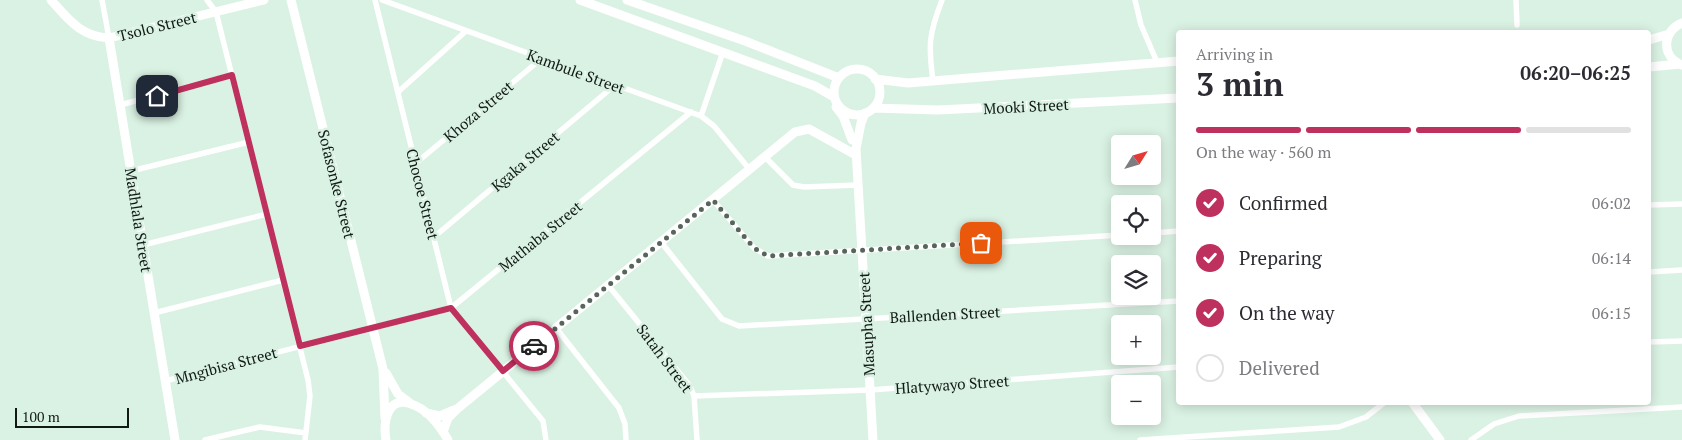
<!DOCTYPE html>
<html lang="en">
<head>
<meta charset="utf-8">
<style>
	:root { --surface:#fff; --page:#f2f2f3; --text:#2b2b33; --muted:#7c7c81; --line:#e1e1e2; --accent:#be305e }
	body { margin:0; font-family:"PT Serif",serif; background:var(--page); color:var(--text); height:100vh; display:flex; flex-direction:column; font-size:19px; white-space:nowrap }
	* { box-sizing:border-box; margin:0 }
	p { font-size:16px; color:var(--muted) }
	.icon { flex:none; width:28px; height:28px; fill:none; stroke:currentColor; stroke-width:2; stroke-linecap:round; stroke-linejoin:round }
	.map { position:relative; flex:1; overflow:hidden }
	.drawer { position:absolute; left:1176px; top:30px; width:475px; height:375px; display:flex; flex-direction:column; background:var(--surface); border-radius:5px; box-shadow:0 2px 12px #0003 }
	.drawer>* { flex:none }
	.needle { width:32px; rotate:53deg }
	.tools { position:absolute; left:1111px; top:135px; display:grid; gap:10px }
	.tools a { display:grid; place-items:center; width:50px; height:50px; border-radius:5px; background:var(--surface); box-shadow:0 2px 12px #0003; font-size:25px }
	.scale { position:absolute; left:15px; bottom:12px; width:114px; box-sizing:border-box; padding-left:5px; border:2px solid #111914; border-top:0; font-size:14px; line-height:18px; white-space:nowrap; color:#111914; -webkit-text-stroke:4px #daf2e3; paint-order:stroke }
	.pin { position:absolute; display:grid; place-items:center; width:42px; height:42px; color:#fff; margin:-21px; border-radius:10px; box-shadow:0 2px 8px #0006 }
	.courier { position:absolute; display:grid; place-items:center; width:50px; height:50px; margin:-25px; border:4px solid #be305e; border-radius:50%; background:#fff; color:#222; box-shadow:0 1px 6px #0007 }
	.overview em { font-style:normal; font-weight:800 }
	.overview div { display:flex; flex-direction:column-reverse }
	.overview { display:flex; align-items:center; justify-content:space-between; height:85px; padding:0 20px }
	h1 { font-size:32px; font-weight:800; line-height:38px }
	.bar { display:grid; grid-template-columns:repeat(4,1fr); gap:8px 5px; align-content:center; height:60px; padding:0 20px }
	.bar i { height:6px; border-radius:4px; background:var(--line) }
	.bar .on { background:var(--accent) }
	.bar p { grid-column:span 4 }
	ol { padding:0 20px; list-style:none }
	li { display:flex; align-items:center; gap:15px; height:55px }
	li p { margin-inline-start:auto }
	li .icon { padding:5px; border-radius:50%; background:var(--accent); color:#fff; stroke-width:4 }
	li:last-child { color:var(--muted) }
	li i { width:28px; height:28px; border:2px solid var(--line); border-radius:50% }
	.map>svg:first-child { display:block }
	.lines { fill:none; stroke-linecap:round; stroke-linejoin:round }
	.street { stroke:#fff; stroke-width:5.5 }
	.secondary { stroke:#fff; stroke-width:9 }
	.done { stroke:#57655c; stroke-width:5; stroke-dasharray:0 9 }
	.route { stroke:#be305e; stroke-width:6 }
	.labels { text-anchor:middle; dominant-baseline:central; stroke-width:5; stroke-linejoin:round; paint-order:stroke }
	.street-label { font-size:15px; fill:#111914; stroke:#daf2e3 }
</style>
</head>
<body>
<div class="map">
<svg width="1682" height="440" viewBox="0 0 1682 440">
	<rect width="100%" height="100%" fill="#daf2e3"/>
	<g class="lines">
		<path class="street" d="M102,0L109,38
			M207,0L216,12L308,380L310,396L305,440
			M375,0L451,308L543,421L546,440
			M382,0L701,116L714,126L750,170
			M1135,0L1141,25L1157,62
			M1516,0L1517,25
			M933,81C928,44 929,34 942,0
			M398,92L466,31
			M120,105L232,75
			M701,116L723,52
			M765,157L793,185L804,187L858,185
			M416,163L541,59
			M131,171L249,142
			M713,200L754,248L768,256L1120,235
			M1649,205L1682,204
			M1152,233L1179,231
			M434,237L615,85
			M661,242L722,319L739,326L1179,301
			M143,245L267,214
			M1649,272L1682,270
			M608,285L690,386L694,396L697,440
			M154,313L283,280
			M556,328L619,408L625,424L626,440
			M1649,342L1682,341
			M165,381L451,308L691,112
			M694,396L870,390L1179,367
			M205,440L260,427L306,433
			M1140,440L1339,427L1366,417L1385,402
			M1471,440L1494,424L1519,416L1682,407"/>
		<path class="secondary" d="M51,0C68,19 81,37 109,38L264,0
			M291,0L383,369L385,418
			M580,0L815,86L834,97
			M627,0L745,41L839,78
			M1682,23C1662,31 1661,57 1682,65
			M109,38L175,440
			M1649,40L1669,34
			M1649,67L1680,64
			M834 92a23 23 0 1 1 46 0a23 23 0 1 1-46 0Z
			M875,79L908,83L1179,61
			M836,107L843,116L852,140
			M873,108L938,110L1179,98
			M865,113L861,123L856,149L873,440
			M386,373L398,394L410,403
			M1412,402L1440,440
			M426,413L440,416L454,410
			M443,432L448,418L457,409L795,132L809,129L856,155
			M386,440C383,423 387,395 411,404C427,409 440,426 448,440"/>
	</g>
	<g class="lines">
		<path class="done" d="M534,346L713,200L754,248L768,256L981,243"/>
		<path class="route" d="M157,96L232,75L300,346L451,308L503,371L534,346"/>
	</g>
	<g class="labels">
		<g class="street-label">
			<text transform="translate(157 26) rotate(-14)">Tsolo Street</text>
			<text transform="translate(576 71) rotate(20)">Kambule Street</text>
			<text transform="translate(1026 106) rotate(-3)">Mooki Street</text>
			<text transform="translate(478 111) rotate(-40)">Khoza Street</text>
			<text transform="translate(525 161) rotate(-40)">Kgaka Street</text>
			<text transform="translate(337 184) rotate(76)">Sofasonke Street</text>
			<text transform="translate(423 194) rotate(76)">Chocoe Street</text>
			<text transform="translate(139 220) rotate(81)">Madhlala Street</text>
			<text transform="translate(540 236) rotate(-39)">Mathaba Street</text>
			<text transform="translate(945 314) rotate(-3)">Ballenden Street</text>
			<text transform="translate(866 324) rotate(-93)">Masupha Street</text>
			<text transform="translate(665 358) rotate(53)">Satah Street</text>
			<text transform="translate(226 365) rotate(-15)">Mngibisa Street</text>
			<text transform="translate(952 384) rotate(-4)">Hlatywayo Street</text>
		</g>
	</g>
</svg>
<div class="tools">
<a><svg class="needle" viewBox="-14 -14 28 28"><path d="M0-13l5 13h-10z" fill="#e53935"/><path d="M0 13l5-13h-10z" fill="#7c7c81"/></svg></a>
<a><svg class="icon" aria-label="locate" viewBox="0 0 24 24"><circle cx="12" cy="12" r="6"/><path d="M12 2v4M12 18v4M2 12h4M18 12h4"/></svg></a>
<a><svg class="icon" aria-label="layers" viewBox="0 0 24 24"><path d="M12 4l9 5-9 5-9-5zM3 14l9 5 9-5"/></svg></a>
<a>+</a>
<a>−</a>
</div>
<div class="scale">100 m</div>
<div class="pin" style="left:981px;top:243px;background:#ea580c"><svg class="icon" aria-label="bag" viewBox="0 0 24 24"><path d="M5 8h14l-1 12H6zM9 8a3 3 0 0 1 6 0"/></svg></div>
<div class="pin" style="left:157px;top:96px;background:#1f2937"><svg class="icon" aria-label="home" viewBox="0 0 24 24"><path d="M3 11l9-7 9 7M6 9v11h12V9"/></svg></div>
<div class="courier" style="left:534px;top:346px"><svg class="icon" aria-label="car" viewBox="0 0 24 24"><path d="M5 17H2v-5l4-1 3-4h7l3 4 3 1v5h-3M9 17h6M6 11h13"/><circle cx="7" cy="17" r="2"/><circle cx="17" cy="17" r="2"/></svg></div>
<section class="drawer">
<div class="overview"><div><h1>3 min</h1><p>Arriving in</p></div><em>06:20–06:25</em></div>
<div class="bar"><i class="on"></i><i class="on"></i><i class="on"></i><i></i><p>On the way · 560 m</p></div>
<ol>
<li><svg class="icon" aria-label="check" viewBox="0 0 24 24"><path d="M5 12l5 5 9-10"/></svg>Confirmed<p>06:02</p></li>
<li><svg class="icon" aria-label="check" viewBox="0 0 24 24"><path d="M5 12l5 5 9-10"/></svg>Preparing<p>06:14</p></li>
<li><svg class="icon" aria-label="check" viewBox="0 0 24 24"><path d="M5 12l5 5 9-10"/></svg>On the way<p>06:15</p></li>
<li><i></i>Delivered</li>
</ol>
</section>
</div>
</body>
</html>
